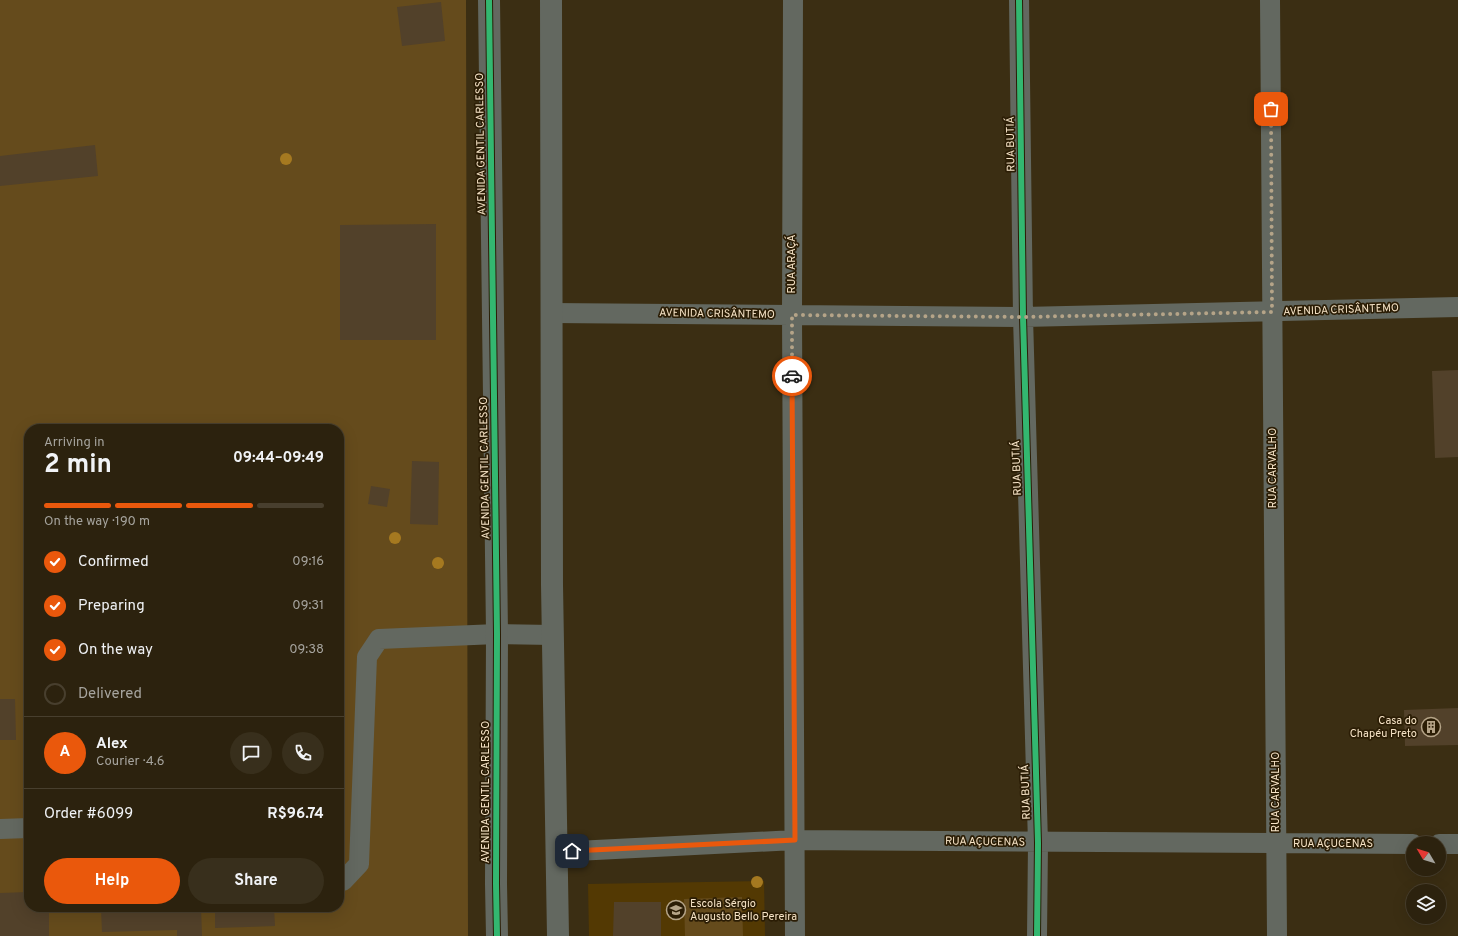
<!DOCTYPE html>
<html lang="en">
<head>
<meta charset="utf-8">
<style>
	:root { --surface:#2c220e; --page:#382f1c; --text:#f1f3f6; --muted:#a6a49e; --line:#483f2e; --accent:#ea580c }
	body { margin:0; font-family:Overpass,sans-serif; background:var(--page); color:var(--text); height:100vh; display:flex; flex-direction:column; font-size:15px; white-space:nowrap }
	* { box-sizing:border-box; margin:0 }
	p { font-size:13px; color:var(--muted) }
	.icon { flex:none; width:22px; height:22px; fill:none; stroke:currentColor; stroke-width:2; stroke-linecap:round; stroke-linejoin:round }
	.map { position:relative; flex:1; overflow:hidden }
	.side { position:absolute; left:24px; top:424px; width:320px; height:488px; display:flex; flex-direction:column; background:var(--surface); border-radius:16px; box-shadow:0 4px 16px #0002,0 0 0 1px var(--line) }
	.side>* { flex:none }
	.needle { width:26px; rotate:308deg }
	.buttons { position:absolute; left:1406px; top:836px; display:grid; gap:8px }
	.buttons a { display:grid; place-items:center; width:40px; height:40px; border-radius:50%; background:var(--surface); box-shadow:0 4px 16px #0002,0 0 0 1px var(--line); font-size:20px }
	.pin { position:absolute; display:grid; place-items:center; width:34px; height:34px; color:#fff; margin:-17px; border-radius:8px; box-shadow:0 2px 6px #0006 }
	.courier { position:absolute; display:grid; place-items:center; width:40px; height:40px; margin:-20px; border:3px solid #ea580c; border-radius:50%; background:#fff; color:#222; box-shadow:0 1px 5px #0007 }
	.headline em { font-style:normal; font-weight:700 }
	.headline div { display:flex; flex-direction:column-reverse }
	.headline { display:flex; align-items:center; justify-content:space-between; height:68px; padding:0 20px }
	h1 { font-size:26px; font-weight:700; line-height:30px }
	.bar { display:grid; grid-template-columns:repeat(4,1fr); gap:6px 4px; align-content:center; height:48px; padding:0 20px }
	.bar i { height:5px; border-radius:3px; background:var(--line) }
	.bar .active { background:var(--accent) }
	.bar p { grid-column:span 4 }
	.line { display:flex; align-items:center; gap:10px; padding:0 20px; border-top:1px solid var(--line) }
	.line div { flex:1 }
	.round { display:grid; place-items:center; flex:none; width:42px; height:42px; border-radius:21px; background:var(--page) }
	ol { padding:0 20px; list-style:none }
	li { display:flex; align-items:center; gap:12px; height:44px }
	li p { margin-inline-start:auto }
	li .icon { padding:4px; border-radius:50%; background:var(--accent); color:#fff; stroke-width:4 }
	li:last-child { color:var(--muted) }
	li i { width:22px; height:22px; border:2px solid var(--line); border-radius:50% }
	.primary-button { display:flex; gap:8px; margin-top:auto; padding:8px 20px }
	.primary-button a { flex:1; height:46px; border-radius:24px; background:var(--accent); color:#fff; font-size:16px; font-weight:700; line-height:46px; text-align:center }
	.primary-button a+a { background:var(--page); color:var(--text) }
	.map>svg:first-child { display:block }
	.built { fill:#533903 }
	.green { fill:#654b1c; fill-rule:evenodd }
	.building { fill:#52412a }
	.lines { fill:none; stroke-linecap:round; stroke-linejoin:round }
	.minor { stroke:#636860; stroke-width:20 }
	.tertiary { stroke:#636860; stroke-width:22 }
	.cycleway-casing { stroke:#2b1d05; stroke-width:8 }
	.cycleway { stroke:#33b770; stroke-width:6 }
	.tree { fill:#a57920 }
	.done { stroke:#b5a488; stroke-width:4; stroke-dasharray:0 7.2 }
	.route { stroke:#ea580c; stroke-width:5 }
	.labels { text-anchor:middle; dominant-baseline:central; stroke-width:3.5; stroke-linejoin:round; paint-order:stroke }
	.street-label { font-size:11px; fill:#f7e4c7; stroke:#2b1d05 }
	.poi-label { font-size:11px; fill:#f7e4c7; stroke:#2b1d05; text-anchor:end }
</style>
</head>
<body>
<div class="map">
<svg width="1458" height="936" viewBox="0 0 1458 936">
	<rect width="100%" height="100%" fill="#3b2e13"/>
	<path class="built" d="M764,881L765,936H589L588,884Z"/>
	<path class="green" d="M0,0H466L468,936H0ZM29,429H339V907H29Z
		M742,897L743,936H685L684,899Z"/>
	<path class="building" d="M441,2L445,41L402,46L397,7Z
		M95,145L98,176L0,186V156Z
		M436,224V340H340V225Z
		M1458,370V457L1435,458L1432,371Z
		M412,461L439,462L438,525L410,524Z
		M371,486L390,489L387,507L368,504Z
		M0,699H15L16,740H0Z
		M1458,708V745L1405,746L1404,710Z
		M339,761H344V782L339,783Z
		M339,833H340L341,852H339Z
		M29,892V907H49V936H0V893Z
		M614,902H661V936H613Z
		M201,907L202,936H177V930L102,932L101,909Z
		M215,907H274L275,926L215,928Z"/>
	<g class="lines">
		<path class="minor" d="M793,0L792,315L795,936
			M1019,0L1023,317L1038,843L1037,936
			M1270,0L1277,936
			M551,313L1023,317L1458,307
			M0,829L29,828
			M1439,844H1458
			M556,852L795,840L1413,844
			M343,881L359,864L367,657L379,639L497,634L552,635"/>
		<path class="tertiary" d="M489,0L497,634L496,884L497,936
			M551,0L552,585L558,936"/>
		<g class="cycleway-casing">
			<path id="cycleway" d="M489,0L497,634L496,884L497,936
				M1019,0L1023,317L1038,843L1037,936"/>
		</g>
		<use href="#cycleway" class="cycleway"/>
	</g>
	<g class="tree">
		<circle cx="286" cy="159" r="6"/>
		<circle cx="395" cy="538" r="6"/>
		<circle cx="438" cy="563" r="6"/>
		<circle cx="757" cy="882" r="6"/>
	</g>
	<g class="lines">
		<path class="done" d="M792,376V315L1023,317L1272,312L1271,109"/>
		<path class="route" d="M572,851L795,840L792,376"/>
	</g>
	<defs>
		<g id="building-ring" transform="scale(1)"><circle r="9.5" fill="#2b1d05" stroke="#b5a488" stroke-width="1.5"/><path d="M-4-6H4V6H1V3H-1V6H-4ZM-2.5-4.3h1.7v1.8h-1.7ZM.8-4.3h1.7v1.8H.8ZM-2.5-1h1.7V.8h-1.7ZM.8-1h1.7V.8H.8Z" fill="#b5a488"/></g>
		<g id="school-ring" transform="scale(1)"><circle r="9.5" fill="#2b1d05" stroke="#b5a488" stroke-width="1.5"/><path d="M0-5L7-2L0 1L-7-2ZM-4 1L0 2.5L4 1V4Q0 6-4 4Z" fill="#b5a488"/></g>
	</defs>
	<g fill-rule="evenodd">
		<use href="#building-ring" x="1431" y="727"/>
		<use href="#school-ring" x="676" y="910"/>
	</g>
	<g class="labels">
		<g class="street-label">
			<text transform="translate(481 144) rotate(-91)">AVENIDA GENTIL CARLESSO</text>
			<text transform="translate(1011 144) rotate(-91)">RUA BUTIÁ</text>
			<text transform="translate(792 264) rotate(-90)">RUA ARAÇÁ</text>
			<text transform="translate(1341 310) rotate(-2)">AVENIDA CRISÂNTEMO</text>
			<text transform="translate(717 314) rotate(1)">AVENIDA CRISÂNTEMO</text>
			<text transform="translate(485 468) rotate(-91)">AVENIDA GENTIL CARLESSO</text>
			<text transform="translate(1017 468) rotate(-92)">RUA BUTIÁ</text>
			<text transform="translate(1273 468) rotate(-90)">RUA CARVALHO</text>
			<text transform="translate(486 792) rotate(-90)">AVENIDA GENTIL CARLESSO</text>
			<text transform="translate(1026 792) rotate(-92)">RUA BUTIÁ</text>
			<text transform="translate(1276 792) rotate(-90)">RUA CARVALHO</text>
			<text transform="translate(985 842) rotate(1)">RUA AÇUCENAS</text>
			<text x="1333" y="844">RUA AÇUCENAS</text>
		</g>
		<g class="poi-label">
			<text x="1417" y="721">Casa do<tspan x="1417" dy="13">Chapéu Preto</tspan></text>
			<text x="690" y="904" text-anchor="start">Escola Sérgio<tspan x="690" dy="13">Augusto Bello Pereira</tspan></text>
		</g>
	</g>
</svg>
<div class="buttons">
<a><svg class="needle" viewBox="-14 -14 28 28"><path d="M0-13l5 13h-10z" fill="#e53935"/><path d="M0 13l5-13h-10z" fill="#a6a49e"/></svg></a>
<a><svg class="icon" aria-label="layers" viewBox="0 0 24 24"><path d="M12 4l9 5-9 5-9-5zM3 14l9 5 9-5"/></svg></a>
</div>
<div class="pin" style="left:1271px;top:109px;background:#ea580c"><svg class="icon" aria-label="bag" viewBox="0 0 24 24"><path d="M5 8h14l-1 12H6zM9 8a3 3 0 0 1 6 0"/></svg></div>
<div class="pin" style="left:572px;top:851px;background:#1f2937"><svg class="icon" aria-label="home" viewBox="0 0 24 24"><path d="M3 11l9-7 9 7M6 9v11h12V9"/></svg></div>
<div class="courier" style="left:792px;top:376px"><svg class="icon" aria-label="car" viewBox="0 0 24 24"><path d="M5 17H2v-5l4-1 3-4h7l3 4 3 1v5h-3M9 17h6M6 11h13"/><circle cx="7" cy="17" r="2"/><circle cx="17" cy="17" r="2"/></svg></div>
<section class="side">
<div class="headline"><div><h1>2 min</h1><p>Arriving in</p></div><em>09:44–09:49</em></div>
<div class="bar"><i class="active"></i><i class="active"></i><i class="active"></i><i></i><p>On the way · 190 m</p></div>
<ol>
<li><svg class="icon" aria-label="check" viewBox="0 0 24 24"><path d="M5 12l5 5 9-10"/></svg>Confirmed<p>09:16</p></li>
<li><svg class="icon" aria-label="check" viewBox="0 0 24 24"><path d="M5 12l5 5 9-10"/></svg>Preparing<p>09:31</p></li>
<li><svg class="icon" aria-label="check" viewBox="0 0 24 24"><path d="M5 12l5 5 9-10"/></svg>On the way<p>09:38</p></li>
<li><i></i>Delivered</li>
</ol>
<div class="line" style="height:72px"><b class="round" style="background:var(--accent);color:#fff">A</b><div><b>Alex</b><p>Courier · 4.6</p></div><a class="round"><svg class="icon" aria-label="chat" viewBox="0 0 24 24"><path d="M4 5h16v11H9l-5 4z"/></svg></a><a class="round"><svg class="icon" aria-label="phone" viewBox="0 0 24 24"><path d="M5 4h4l2 5-3 2q2 4 5 5l2-3 5 2v4C11 20 4 13 5 4z"/></svg></a></div>
<div class="line" style="height:52px"><div>Order #6099</div><b>R$96.74</b></div>
<div class="primary-button"><a>Help</a><a>Share</a></div>
</section>
</div>
</body>
</html>
